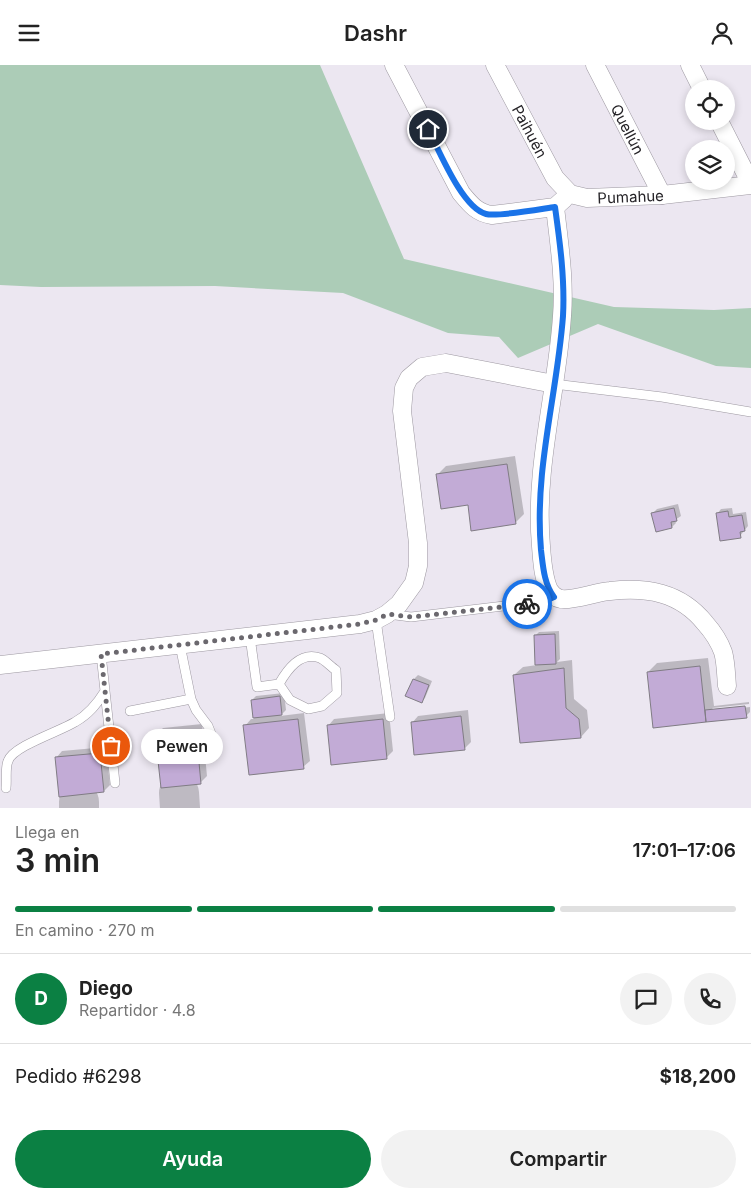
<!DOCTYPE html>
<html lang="es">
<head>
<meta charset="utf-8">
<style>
	:root { --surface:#fff; --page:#f2f2f2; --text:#222; --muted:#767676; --line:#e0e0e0; --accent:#0b8043 }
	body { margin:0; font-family:Inter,sans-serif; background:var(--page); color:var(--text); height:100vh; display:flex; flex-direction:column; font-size:19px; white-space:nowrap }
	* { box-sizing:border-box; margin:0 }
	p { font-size:16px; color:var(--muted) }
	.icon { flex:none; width:28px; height:28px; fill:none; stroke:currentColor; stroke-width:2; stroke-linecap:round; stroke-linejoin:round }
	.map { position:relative; height:743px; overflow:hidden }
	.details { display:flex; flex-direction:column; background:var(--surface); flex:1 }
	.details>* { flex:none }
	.tools { position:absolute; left:685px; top:15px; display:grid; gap:10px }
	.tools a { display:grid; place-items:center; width:50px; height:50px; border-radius:50%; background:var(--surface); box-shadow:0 2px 8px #0003; font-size:25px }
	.pin { position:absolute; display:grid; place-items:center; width:42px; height:42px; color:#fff; margin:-21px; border:2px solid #fff; border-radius:50%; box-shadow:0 1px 5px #0007 }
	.courier { position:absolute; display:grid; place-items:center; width:50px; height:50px; margin:-25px; border:4px solid #1a73e8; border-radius:50%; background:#fff; color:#222; box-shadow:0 1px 6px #0007 }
	.bubble { position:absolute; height:35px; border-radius:18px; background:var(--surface); box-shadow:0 2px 8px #0003; font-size:16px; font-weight:600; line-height:35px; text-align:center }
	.head em { font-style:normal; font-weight:600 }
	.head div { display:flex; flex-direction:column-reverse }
	.head { display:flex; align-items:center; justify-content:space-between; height:85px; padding:0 15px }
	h1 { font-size:32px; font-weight:600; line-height:38px }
	.bar { display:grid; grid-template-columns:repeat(4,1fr); gap:8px 5px; align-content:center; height:60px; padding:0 15px }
	.bar i { height:6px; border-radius:4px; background:var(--line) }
	.bar .active { background:var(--accent) }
	.bar p { grid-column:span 4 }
	.line { display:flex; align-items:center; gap:12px; padding:0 15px; border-top:1px solid var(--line) }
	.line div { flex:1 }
	.round { display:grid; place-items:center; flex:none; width:52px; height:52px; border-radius:26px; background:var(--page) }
	.cta { display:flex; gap:10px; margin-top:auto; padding:10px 15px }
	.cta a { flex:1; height:58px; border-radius:30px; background:var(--accent); color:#fff; font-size:20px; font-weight:600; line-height:58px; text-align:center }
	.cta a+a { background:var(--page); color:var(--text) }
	header { display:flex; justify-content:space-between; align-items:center; height:65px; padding:0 15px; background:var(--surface); font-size:22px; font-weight:600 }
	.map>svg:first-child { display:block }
	.green { fill:#acccb7 }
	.shadow { fill:#0003 }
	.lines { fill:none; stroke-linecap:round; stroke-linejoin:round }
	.taxiway { stroke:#bebac2; stroke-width:40 }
	.building { fill:#c2abd6; stroke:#807c84 }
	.lane-casing { stroke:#9d98a1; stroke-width:10 }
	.street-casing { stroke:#9d98a1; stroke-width:19 }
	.lane { stroke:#fff; stroke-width:9 }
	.street { stroke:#fff; stroke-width:18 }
	.done { stroke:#6b686e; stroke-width:5; stroke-dasharray:0 9 }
	.route { stroke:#1a73e8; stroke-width:6 }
	.labels { text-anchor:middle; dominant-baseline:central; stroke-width:5; stroke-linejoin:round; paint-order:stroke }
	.street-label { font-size:15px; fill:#252327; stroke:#ece7f1 }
</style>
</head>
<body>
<header><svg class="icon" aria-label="menu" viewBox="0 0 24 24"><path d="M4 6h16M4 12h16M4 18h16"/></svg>Dashr<svg class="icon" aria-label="person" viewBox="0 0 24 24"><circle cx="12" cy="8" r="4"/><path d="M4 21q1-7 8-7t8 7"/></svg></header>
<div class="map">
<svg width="751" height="743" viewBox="0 0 751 743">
	<rect width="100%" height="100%" fill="#ece7f1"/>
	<path class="green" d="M0,0H320L404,194L614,242L714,245L751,243V303L716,301L598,259L518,293L499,272L448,268L343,228L215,221L41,222L0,220Z"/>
	<path class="shadow" d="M515,391L524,449L515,458L469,439L437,410L446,401Z
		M678,439L681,451L675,455L676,458L672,462L653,448L657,444Z
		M732,443L733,449L746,447L748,461L740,471L717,449L721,444Z
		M559,566L560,594L557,597L572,595L574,634L587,645L589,663L581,672L514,610L523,602L537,600L535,571L539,567Z
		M708,593L714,641L749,637V639L712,643L715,646L750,642V647L746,651L654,662L648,607L657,598Z
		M418,610L432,616L425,633L421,637L414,614Z
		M284,628L286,645L280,651L304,648L310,696L303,702L245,661L251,654H254L252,635L256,631Z
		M468,645L471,677L465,683L412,658L418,651Z
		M389,648L393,686L387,692L328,661L334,654Z
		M202,659L207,711L201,717L162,721L157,669L163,663Z
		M106,682L110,720L104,726L56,693L62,686Z"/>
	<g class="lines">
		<path class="taxiway" d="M179,728L180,743
			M79,737V743"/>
	</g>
	<path class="building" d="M507,399L516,459L471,466L468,440L441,444L436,409Z
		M674,443L677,456L671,457L672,463L656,467L651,448Z
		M728,446L729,452L742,450L745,466L740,467L741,473L720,476L716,448Z
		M555,569L556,599L535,600L534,570Z
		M700,601L706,657L653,663L647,607Z
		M564,603L566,643L579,654L581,673L520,678L513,610Z
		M413,614L429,620L422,638L405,631Z
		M280,631L282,650L253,653L251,635Z
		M745,641L747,653L706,657L705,645Z
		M461,651L465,685L414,690L411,657Z
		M298,654L304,704L249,710L243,660Z
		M383,654L387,694L331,700L327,660Z
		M196,665L201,719L161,723L155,669Z
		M100,688L104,727L59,732L55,692Z"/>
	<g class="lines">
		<g class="lane-casing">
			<path id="lane" d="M554,319L662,332L751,347
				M388,549L411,552L538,537L554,532
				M376,555L390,652
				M250,572L257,622L279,619L290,635L308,644L322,641L337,628L336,605C331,602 325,595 320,593C300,586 287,605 279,619
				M180,580L191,634L196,645L208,661L216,681
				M101,589L115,718
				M130,646L191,634
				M6,723C7,716 5,703 8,696C13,681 61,666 75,657C89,649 97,639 105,626"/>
		</g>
		<g class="street-casing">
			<g id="street">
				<path d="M394,0L461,128C470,139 477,148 492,150L555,142L564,134"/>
				<path id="s1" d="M495,0L555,113L570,129L587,133L662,130L751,120"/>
				<path id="s2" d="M595,0L662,130"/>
				<path d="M690,0L702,24"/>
				<path d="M719,56L751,119"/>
				<path d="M555,142C559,178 565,215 562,251C557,328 534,403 541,481C542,495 543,512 549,525C552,530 556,533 561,534C573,536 596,527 610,526C647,522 680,527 705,558C713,567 719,576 723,587C726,597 726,610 727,621"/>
				<path d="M0,600L360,559L376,555L387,549L399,539L414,518L418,501V478L402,346L404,323L409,313L422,302L446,298L554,319"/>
			</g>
		</g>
		<use href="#lane" class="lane"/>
		<use href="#street" class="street"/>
	</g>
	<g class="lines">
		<path class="done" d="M111,681L101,589L360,559L376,555L388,549L411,552L527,539"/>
		<path class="route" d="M428,64C439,85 462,143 486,149C497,152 541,144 555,142C560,178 565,215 563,251C557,331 534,404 541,485C543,501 544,519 554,532L545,536L527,539"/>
	</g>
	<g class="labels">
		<g class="street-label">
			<text stroke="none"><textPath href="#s2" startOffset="72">Quellún</textPath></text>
			<text stroke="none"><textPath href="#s1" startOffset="75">Paihuén</textPath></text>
			<text stroke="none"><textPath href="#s1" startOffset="211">Pumahue</textPath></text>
		</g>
	</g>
</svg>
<div class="tools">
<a><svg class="icon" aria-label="locate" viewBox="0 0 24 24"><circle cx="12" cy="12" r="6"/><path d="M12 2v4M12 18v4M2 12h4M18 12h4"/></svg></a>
<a><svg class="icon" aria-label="layers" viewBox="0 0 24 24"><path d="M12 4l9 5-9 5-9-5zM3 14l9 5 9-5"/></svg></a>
</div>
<div class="pin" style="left:111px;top:681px;background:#ea580c"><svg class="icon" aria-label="bag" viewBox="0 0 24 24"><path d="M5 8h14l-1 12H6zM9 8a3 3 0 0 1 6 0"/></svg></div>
<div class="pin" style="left:428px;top:64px;background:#1f2937"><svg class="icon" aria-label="home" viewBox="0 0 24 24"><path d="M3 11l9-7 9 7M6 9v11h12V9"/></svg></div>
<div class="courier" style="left:527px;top:539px"><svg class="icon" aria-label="bike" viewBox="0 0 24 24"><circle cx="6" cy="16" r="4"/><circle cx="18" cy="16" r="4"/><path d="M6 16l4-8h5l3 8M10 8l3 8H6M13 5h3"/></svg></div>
<div class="bubble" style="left:141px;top:664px;width:82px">Pewen</div>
</div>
<section class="details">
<div class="head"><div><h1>3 min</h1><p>Llega en</p></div><em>17:01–17:06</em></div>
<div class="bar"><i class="active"></i><i class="active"></i><i class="active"></i><i></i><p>En camino · 270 m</p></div>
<div class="line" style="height:90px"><b class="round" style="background:var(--accent);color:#fff">D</b><div><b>Diego</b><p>Repartidor · 4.8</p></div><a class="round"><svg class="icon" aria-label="chat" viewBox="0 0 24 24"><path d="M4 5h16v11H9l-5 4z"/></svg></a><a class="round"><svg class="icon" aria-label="phone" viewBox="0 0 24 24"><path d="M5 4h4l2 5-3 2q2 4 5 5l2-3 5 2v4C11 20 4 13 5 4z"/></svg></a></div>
<div class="line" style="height:65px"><div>Pedido #6298</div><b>$18,200</b></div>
<div class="cta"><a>Ayuda</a><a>Compartir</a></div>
</section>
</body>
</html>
